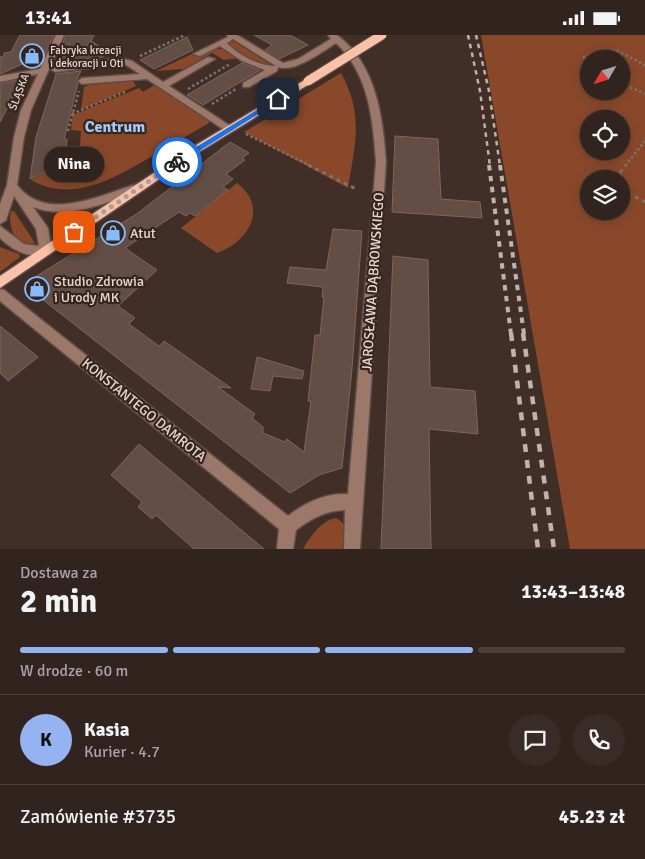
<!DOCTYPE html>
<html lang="pl">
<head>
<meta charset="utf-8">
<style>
	:root { --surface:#31231d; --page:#392b26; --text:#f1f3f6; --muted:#a8a4a4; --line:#4c403b; --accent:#95b2f1 }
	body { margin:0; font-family:Signika,sans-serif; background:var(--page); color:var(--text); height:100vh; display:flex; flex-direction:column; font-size:19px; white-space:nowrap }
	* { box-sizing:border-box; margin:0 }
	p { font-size:16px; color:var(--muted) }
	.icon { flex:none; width:28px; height:28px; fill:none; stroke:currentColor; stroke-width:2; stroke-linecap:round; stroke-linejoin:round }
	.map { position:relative; height:514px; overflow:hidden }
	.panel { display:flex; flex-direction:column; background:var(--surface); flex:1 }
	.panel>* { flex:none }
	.needle { width:32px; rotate:231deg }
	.controls { position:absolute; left:580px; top:15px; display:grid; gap:10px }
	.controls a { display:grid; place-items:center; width:50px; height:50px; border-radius:50%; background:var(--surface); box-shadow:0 2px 12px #0003,0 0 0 1px var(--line); font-size:25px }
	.pin { position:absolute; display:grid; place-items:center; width:42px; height:42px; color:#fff; margin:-21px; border-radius:10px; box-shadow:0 2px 8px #0006 }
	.courier { position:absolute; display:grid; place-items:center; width:50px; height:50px; margin:-25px; border:4px solid #1a73e8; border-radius:50%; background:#fff; color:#222; box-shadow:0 1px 6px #0007 }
	.bubble { position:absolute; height:35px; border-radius:18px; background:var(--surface); box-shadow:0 2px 12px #0003,0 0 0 1px var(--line); font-size:16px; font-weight:800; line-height:35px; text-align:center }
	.head em { font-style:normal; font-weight:800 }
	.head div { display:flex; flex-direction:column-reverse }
	.head { display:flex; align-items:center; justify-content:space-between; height:85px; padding:0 20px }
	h1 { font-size:32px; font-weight:800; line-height:38px }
	.bar { display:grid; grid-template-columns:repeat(4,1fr); gap:8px 5px; align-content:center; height:60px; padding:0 20px }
	.bar i { height:6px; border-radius:4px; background:var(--line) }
	.bar .active { background:var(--accent) }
	.bar p { grid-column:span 4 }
	.line { display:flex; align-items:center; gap:12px; padding:0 20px; border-top:1px solid var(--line) }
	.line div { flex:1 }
	.round { display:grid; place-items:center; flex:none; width:52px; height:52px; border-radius:26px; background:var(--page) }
	.status { display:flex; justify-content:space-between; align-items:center; height:35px; padding:0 25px; background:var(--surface); direction:ltr }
	.status svg { height:14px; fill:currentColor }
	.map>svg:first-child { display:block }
	.green { fill:#8a482a; fill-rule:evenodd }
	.building { fill:#624e45; stroke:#7c665d }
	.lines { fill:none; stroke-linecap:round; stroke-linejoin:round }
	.minor-casing { stroke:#5e4d46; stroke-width:3 }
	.major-casing { stroke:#5e4d46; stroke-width:3 }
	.path-far1 { stroke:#80716a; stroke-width:2.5; stroke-dasharray:2.5 2.5; stroke-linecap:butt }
	.path { stroke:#80716a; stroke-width:3; stroke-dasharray:4 4; stroke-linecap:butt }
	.minor { fill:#9c786a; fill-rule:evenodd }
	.major { fill:#fbc0a8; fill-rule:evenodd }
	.rail-far2 { stroke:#c0b3ad; stroke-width:2.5; stroke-dasharray:4.5 4.5; stroke-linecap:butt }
	.rail-far1 { stroke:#c0b3ad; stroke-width:4; stroke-dasharray:5.5 5.5; stroke-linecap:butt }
	.rail { stroke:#c0b3ad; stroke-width:4.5; stroke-dasharray:8 8; stroke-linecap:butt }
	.major-bridge-casing { stroke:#5e4d46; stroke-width:11; stroke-linecap:butt }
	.major-bridge { stroke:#fbc0a8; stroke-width:9 }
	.route { fill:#1a73e8 }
	.done { stroke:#ab9d97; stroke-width:5; stroke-dasharray:0 9 }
	.labels { text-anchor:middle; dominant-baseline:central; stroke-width:4.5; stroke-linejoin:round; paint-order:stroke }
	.far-poi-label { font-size:11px; fill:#e4d8d3; stroke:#37251d; text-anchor:start }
	.far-street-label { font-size:11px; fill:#e4d8d3; stroke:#37251d }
	.poi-label { font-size:14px; fill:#e4d8d3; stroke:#37251d; text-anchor:start }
	.street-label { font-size:14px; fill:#e4d8d3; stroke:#37251d }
	.far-district-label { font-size:16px; font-weight:bold; fill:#a1c9f9; stroke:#37251d }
</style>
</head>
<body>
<div class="status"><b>13:41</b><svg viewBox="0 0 49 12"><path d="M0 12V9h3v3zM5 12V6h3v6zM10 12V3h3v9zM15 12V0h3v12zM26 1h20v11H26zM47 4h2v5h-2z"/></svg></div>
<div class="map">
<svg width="645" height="514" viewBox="0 0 645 514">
	<rect width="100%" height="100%" fill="#412f27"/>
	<path class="green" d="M481,0H645V514H570ZM589,24H621V56H589ZM589,84H621V116H589ZM589,144H621V176H589Z
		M231,6L235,7L273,31H263L227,12L226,8Z
		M215,14H222L239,23L224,25L212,18L184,34L156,36L192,19L197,21Z
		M341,38C364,79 355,110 348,153L244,97Z
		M133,46L136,51L81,75L84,52L89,50Z
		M158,48L209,86V88C189,100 169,111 149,123C112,144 73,168 31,145L62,130L63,126L74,123L75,113L80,111L81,96L71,95L73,80L139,53L143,57Z
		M237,148C269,172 249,207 217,218L181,193Z
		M11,176H14L35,208C16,214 7,191 11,176Z
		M0,212L19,219L20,222L0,237Z
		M336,483C349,490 346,501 345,514H303C310,502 322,485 336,483Z"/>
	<path class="building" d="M20,0H54L45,19L0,39V22L4,21V18L11,17Z
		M66,0H94L91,6L110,18L98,24L60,28L70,8L61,12Z
		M254,0H290L308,10L279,24L265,15L272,10Z
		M187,2L193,15L154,34L140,25Z
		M242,28L260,35L203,70L187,60Z
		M81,36L76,46L78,48L64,104H67L65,124L62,125V130L30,144L36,102L56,39Z
		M18,45L21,47L0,87V49Z
		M395,101L438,104L441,164L480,167L482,183L392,177Z
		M230,107L249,118L242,123L245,125L226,139L233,144L223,152L228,155L195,181L190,178L186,181L179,177L125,213L157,235L118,271L135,283L129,289L159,311L164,306L231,353L218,352L255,379L252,383L263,392V398L285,407L287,404L304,417L311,366H308L315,300H320L324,262H322L323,252L287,248L290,232L326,235L333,194L362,196L352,334L342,433L319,440L290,458L29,254L35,242L138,178Z
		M393,221L428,225L430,352L475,356L478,399L429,394L431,514H381Z
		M0,291L38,322L8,346L0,338Z
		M257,322L304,336L302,344L273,341L270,356L251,354Z
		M139,409L202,462L264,514H194L156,480L152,484L138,472L142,467L111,440Z"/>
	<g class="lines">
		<g class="minor-casing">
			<path id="minor" d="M56,0H64L31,75L24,102L17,150C46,189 103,159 140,148L145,152L144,155C109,166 70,186 33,172L48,193L52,216L50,219C32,225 13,216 0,203V191L24,209L39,211L36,194L14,161L6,185L0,189V169L7,150L14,102L21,75L38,39L0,47V41L40,34Z
				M227,0H237L283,28L298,24L331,4L328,0H337C376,29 383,82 386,127L360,514H344L345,475C325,476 312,483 296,495L293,514H277L279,494L0,266V254L4,255L288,481C306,467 325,458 348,459L376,127C373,84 369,39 336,8C322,17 294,38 278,32L277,36L249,52H243V48L265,35L242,26L220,11L200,21L193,19L228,2ZM233,4L276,31C259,31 238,20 227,8Z
				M208,22L215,24L169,51L232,92V96H226L147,44L82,49L78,46L82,43L140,39L126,30L120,29L55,37L51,34L55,31L120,23L132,26L163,47Z"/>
		</g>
		<g class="major-casing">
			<path id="major" d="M308,43L312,46L311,48L199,117L0,253V241L191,113Z"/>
		</g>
		<path class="path-far1" d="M140,21L185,0
			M589,31L584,27V22L616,15L645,30
			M621,48L645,59
			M188,54L230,29
			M212,69L236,54
			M72,79L127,56
			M68,96L79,56
			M246,99L311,131
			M625,131L645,106"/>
		<path class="path" d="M308,130L358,155
			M615,144L626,130
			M621,154L645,167"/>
		<use href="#minor" class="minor"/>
		<use href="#major" class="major"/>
		<path class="rail-far2" d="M468,0L480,56L490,131
			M476,0L489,56L500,131"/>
		<path class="rail-far1" d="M489,130L511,299
			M500,130L524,299"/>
		<path class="rail" d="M511,298L538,514
			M523,298L554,514"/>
		<g class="major-bridge-casing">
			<path id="major-bridge" d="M308,46L382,0"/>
		</g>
		<use href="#major-bridge" class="major-bridge"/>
	</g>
	<path class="route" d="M278,62L281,65L180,128H175V125Z"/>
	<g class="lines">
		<path class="done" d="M74,197L177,127"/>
	</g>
	<defs>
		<g id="shop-ring" transform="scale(1.25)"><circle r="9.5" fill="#37251d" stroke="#86bbfb" stroke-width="1.5"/><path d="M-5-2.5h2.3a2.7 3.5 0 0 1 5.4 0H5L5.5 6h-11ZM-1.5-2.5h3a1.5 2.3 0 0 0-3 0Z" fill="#86bbfb"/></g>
	</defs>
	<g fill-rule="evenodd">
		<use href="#shop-ring" x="32" y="21"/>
		<use href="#shop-ring" x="113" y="198"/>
		<use href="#shop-ring" x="37" y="254"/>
	</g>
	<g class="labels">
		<g class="far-poi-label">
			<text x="50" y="15">Fabryka kreacji<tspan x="50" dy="13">i dekoracji u Oti</tspan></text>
		</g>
		<g class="far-street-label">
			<text transform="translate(19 57) rotate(-69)">ŚLĄSKA</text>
		</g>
		<g class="poi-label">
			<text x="130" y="198">Atut</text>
			<text x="54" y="246">Studio Zdrowia<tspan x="54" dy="16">i Urody MK</tspan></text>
		</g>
		<g class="street-label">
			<text transform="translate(373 247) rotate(-86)">JAROSŁAWA DĄBROWSKIEGO</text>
			<text transform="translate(144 375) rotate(39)">KONSTANTEGO DAMROTA</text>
		</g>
		<g class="far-district-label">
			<text x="115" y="92">Centrum</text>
		</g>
	</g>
</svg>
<div class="controls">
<a><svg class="needle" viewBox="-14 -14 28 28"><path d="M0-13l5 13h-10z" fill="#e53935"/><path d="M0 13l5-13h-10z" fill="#a8a4a4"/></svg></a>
<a><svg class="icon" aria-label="locate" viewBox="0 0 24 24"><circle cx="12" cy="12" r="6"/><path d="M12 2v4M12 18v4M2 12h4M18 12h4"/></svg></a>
<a><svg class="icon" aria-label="layers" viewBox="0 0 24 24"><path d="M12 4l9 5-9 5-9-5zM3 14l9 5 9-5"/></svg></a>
</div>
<div class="pin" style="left:74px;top:197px;background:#ea580c"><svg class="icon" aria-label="bag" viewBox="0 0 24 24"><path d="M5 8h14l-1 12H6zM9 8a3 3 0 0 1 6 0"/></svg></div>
<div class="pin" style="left:278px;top:64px;background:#1f2937"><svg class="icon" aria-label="home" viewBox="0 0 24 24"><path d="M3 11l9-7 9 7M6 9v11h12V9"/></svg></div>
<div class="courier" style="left:177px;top:127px"><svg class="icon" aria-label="bike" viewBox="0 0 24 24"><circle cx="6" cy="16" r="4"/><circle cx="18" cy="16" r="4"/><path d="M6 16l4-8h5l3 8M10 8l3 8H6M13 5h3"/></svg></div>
<div class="bubble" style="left:44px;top:112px;width:60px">Nina</div>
</div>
<section class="panel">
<div class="head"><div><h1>2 min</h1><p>Dostawa za</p></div><em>13:43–13:48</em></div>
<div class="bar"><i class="active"></i><i class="active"></i><i class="active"></i><i></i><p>W drodze · 60 m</p></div>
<div class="line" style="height:90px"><b class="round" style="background:var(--accent);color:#111">K</b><div><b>Kasia</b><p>Kurier · 4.7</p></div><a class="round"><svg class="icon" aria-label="chat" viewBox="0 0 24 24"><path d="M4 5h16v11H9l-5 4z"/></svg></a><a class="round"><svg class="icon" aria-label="phone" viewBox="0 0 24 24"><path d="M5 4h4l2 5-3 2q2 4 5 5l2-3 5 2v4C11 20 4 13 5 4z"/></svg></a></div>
<div class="line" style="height:65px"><div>Zamówienie #3735</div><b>45.23 zł</b></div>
</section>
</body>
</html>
